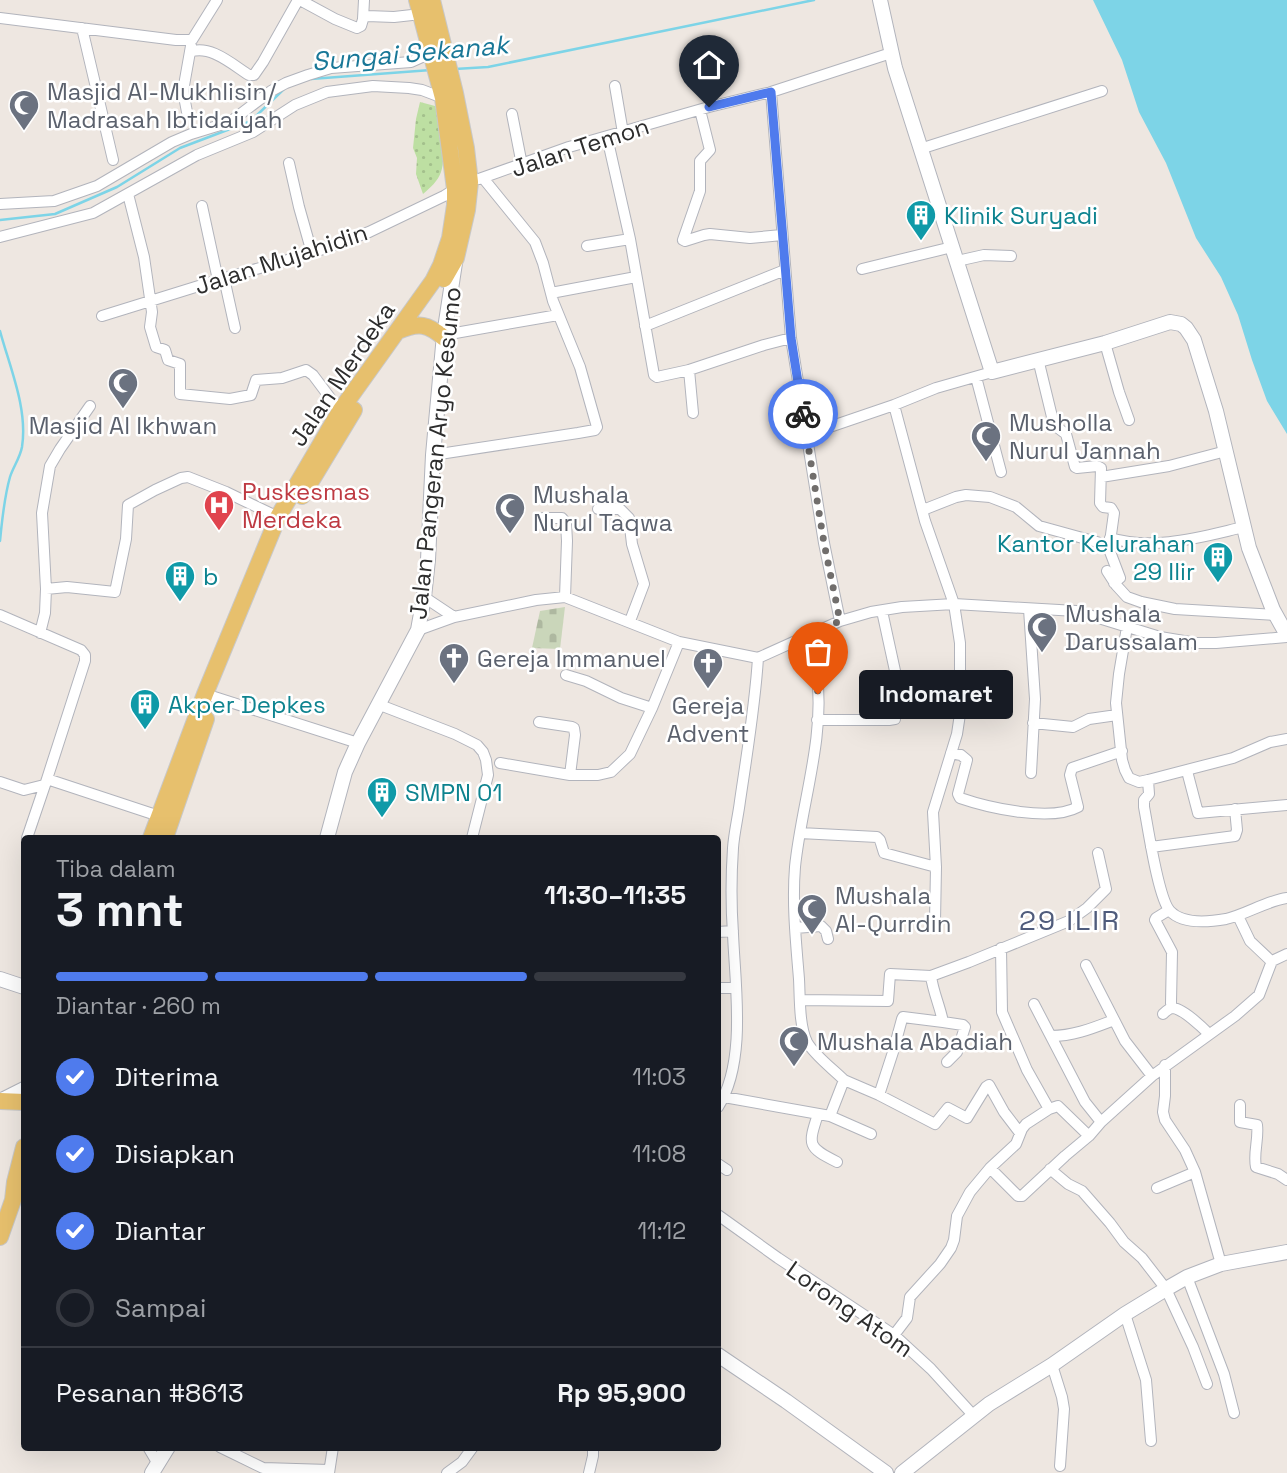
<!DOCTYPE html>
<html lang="id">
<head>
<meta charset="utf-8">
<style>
	:root { --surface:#171b24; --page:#20242c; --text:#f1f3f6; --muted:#9ea1a6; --line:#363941; --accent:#4f7bed }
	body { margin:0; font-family:"Space Grotesk",sans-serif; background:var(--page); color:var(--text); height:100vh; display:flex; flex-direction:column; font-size:26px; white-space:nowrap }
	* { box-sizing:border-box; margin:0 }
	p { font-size:23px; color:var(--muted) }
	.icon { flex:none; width:38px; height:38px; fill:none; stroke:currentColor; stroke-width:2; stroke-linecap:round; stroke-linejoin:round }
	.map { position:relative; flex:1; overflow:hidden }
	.side { position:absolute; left:21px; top:835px; width:700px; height:616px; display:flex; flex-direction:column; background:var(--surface); border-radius:7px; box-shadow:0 7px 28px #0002 }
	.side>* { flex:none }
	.pin { position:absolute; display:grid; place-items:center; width:60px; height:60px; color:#fff; margin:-72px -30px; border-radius:50% 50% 50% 0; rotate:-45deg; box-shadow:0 0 7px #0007 }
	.pin .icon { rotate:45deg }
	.courier { position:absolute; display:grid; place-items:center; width:70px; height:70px; margin:-35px; border:5px solid #4f7bed; border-radius:50%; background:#fff; color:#222; box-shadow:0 2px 9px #0007 }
	.bubble { position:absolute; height:49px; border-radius:7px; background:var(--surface); box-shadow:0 7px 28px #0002; font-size:23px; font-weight:700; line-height:49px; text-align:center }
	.headline em { font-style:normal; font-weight:700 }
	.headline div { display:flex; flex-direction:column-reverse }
	.headline { display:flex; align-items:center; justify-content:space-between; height:119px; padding:0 35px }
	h1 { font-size:46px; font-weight:700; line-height:52px }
	.bar { display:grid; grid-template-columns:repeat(4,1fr); gap:10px 7px; align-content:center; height:84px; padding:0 35px }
	.bar i { height:9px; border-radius:5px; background:var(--line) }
	.bar .active { background:var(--accent) }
	.bar p { grid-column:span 4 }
	.line { display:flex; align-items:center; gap:18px; padding:0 35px; border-top:2px solid var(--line) }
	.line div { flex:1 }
	ol { padding:0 35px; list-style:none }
	li { display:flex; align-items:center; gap:21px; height:77px }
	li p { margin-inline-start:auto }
	li .icon { padding:7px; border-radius:50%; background:var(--accent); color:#fff; stroke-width:4 }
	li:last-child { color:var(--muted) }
	li i { width:38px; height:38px; border:4px solid var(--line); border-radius:50% }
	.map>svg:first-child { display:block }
	.grass { fill:url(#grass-dots) }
	.cemetery { fill:url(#cemetery-stones) }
	.water { fill:#7dd4e7 }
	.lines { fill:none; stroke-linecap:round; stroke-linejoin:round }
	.stream { stroke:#7dd4e7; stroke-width:2.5 }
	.street-casing { stroke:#b2b4bc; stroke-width:12 }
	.secondary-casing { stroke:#b2b4bc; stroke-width:16 }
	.primary-casing { stroke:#c8c8c8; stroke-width:18 }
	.street { stroke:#fff; stroke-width:10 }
	.secondary { stroke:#fff; stroke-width:14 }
	.primary { stroke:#e7c06d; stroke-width:16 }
	.done { stroke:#716e6c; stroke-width:7; stroke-dasharray:0 12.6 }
	.route { stroke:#4f7bed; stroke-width:9 }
	.labels { text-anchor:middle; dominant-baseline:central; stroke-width:5; stroke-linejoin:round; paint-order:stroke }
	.worship-label { font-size:24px; fill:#5b616d; stroke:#fff; text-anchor:start }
	.street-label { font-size:24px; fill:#2d2d2d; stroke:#fff }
	.culture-label { font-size:24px; fill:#0d838f; stroke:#fff; text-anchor:start }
	.health-label { font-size:24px; fill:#be3a42; stroke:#fff; text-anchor:start }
	.water-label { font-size:26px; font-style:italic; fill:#187797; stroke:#fff }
	.quarter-label { font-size:28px; letter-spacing:2px; fill:#505c7c; stroke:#fff }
</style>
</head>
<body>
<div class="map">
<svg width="1287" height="1473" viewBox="0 0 1287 1473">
	<defs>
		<pattern id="grass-dots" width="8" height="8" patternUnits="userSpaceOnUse" patternTransform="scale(1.75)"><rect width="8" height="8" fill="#bddfa2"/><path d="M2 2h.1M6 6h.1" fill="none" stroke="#a3c08c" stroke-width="1.8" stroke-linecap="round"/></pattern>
		<pattern id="cemetery-stones" width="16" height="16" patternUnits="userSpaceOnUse" patternTransform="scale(1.75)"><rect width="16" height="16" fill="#cad6ba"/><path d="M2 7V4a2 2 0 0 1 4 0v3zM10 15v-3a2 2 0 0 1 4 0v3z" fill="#aeb8a0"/></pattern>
	</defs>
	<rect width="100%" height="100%" fill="#eee7e1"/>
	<path class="grass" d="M420,102L435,106C440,121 447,157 441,172C438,181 430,188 423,194L416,174L417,158L413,148L416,119Z"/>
	<path class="cemetery" d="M565,607L560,649L532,648L540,611Z"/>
	<path class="water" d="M1093,0H1287V434L1267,401L1252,360L1238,315L1221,277L1196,238L1166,163L1139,112L1122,60Z"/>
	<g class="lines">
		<path class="stream" d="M455,69L488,67L814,0
			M311,79L431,70
			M0,220L55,214L117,187L180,148L251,121L284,89
			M0,331C10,368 28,409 22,447C20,458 13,467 10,477C4,498 2,520 0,541"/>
		<g class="street-casing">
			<path id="street" d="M300,0L335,19L357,28L361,26L364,16H367L394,17L421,14
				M0,18L176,40H192L217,0
				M363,19L364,0
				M82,28L113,160
				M190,52C210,44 233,65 249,75H254L263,62L298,0
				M615,86L623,133
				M771,92L791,338L824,543L840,621
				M700,110L710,150L700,161V191L683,240L685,241L704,235L710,234L750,238L782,235
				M187,112L183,91L191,46
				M512,114L522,165
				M607,137L630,239
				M920,149L1102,91
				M289,163L299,207L312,253
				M479,179L569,147L709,107L771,92L891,53
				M128,194L144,257L152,312L150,327L156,347L165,350L168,360L180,364V394L230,399L251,395L256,380L282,378L306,370L313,375L340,411
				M0,204L54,201L97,186L172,142L191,134L230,122L271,91L286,83L308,75L331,68L411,62L431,53
				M202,206L218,280
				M0,237L93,213L197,155L253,132L295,105L327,92L373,86L409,88L422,90L443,98
				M587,246L630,239L654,375L657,377L689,370
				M957,261L984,255L1011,256
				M862,269L952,247
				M224,278L235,328
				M551,293L636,277
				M102,316L218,280L312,253L369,232L444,196L455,189
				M645,326L785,270
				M444,335L558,315
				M1105,343L1119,392L1129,420
				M1038,359L1054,425L1066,434L1075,467L1077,468L1097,466L1101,468L1100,503L1103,507L1111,508L1114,513L1109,549L1120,578L1114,583
				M976,377L1001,472
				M894,405L925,521L954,604L960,643V714L957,734L933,812L936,867
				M693,413L689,370L764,345L791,338
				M806,435L894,405L936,388L992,372
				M433,455L578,433L595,430L597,427L580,367L553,301L543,263L535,242L483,178
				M1101,477L1169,466L1226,451
				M598,509H620L629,518L632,544L644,584L630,621
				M923,510L956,497L966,495L990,497L1016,507L1039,526L1097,542L1109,549
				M543,518H562L566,523L567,541L565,597
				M1110,538C1155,551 1200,537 1244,527
				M1107,571L1116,585L1127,597L1141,602L1175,609L1276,615
				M46,589L67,587L115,592L126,539L128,505L155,490L181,478L188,477L226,492L278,517
				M424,597L454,617
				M1029,609L1035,699L1031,773
				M0,615L81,650L85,655V661L47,779L159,816
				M1127,627L1119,674L1116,703L1122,760L1125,770L1129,778L1139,782L1148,780L1149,794L1144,800V807C1148,827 1158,898 1170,911C1183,925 1209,922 1226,919C1247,914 1266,901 1287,898
				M418,630L454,617L536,600L565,597L679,642L758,658
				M40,633L45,613L46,589L42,513L50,466L60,449L90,406
				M807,636C810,649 815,663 817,677C825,738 801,806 795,867C792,904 796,942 799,979C800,997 799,1026 807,1042C814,1055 833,1069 844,1080
				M758,658L840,621L871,612L902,607L954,604L1076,611L1160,637L1196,643H1216L1287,637
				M566,675L586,681L621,698L652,708
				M205,694L358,743
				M380,705L455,734L477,745L483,752L486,760L488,775L472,838
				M817,720H889L895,719L894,694L897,680L882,611
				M539,722L572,727L574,728L575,735L570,775
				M1033,723L1073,727L1089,719L1117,715
				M951,753L961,755L967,760L958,794L960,798C989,808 1051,822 1078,807L1070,775L1072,768L1122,751
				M500,763L570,775H598L611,772L630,754L652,708L679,642
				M1187,771L1198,813L1287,805
				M1148,780L1233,758L1270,742L1287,739
				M0,782L24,790L44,785
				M800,833L877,837L880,840L884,853L936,867L935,921
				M27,838L47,779
				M1151,847L1235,836L1237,830L1235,809
				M1169,910L1156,918L1155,920L1172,952L1171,1003L1172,1008
				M1238,916L1250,941L1270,960L1272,961L1287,954
				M795,928L821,926L826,931L828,939
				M718,932L733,931
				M1001,948L1002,1012L1027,1070L1049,1109
				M1086,965L1125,1041L1152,1076
				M931,976C933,992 940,1006 943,1022L963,1025L965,1027L957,1052L947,1062
				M718,988H736
				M800,1000L888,1001L890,974L931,976L969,962L1069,921L1087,908L1106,889L1098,853
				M1034,1004L1085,1102L1101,1122
				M1163,1014C1165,1012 1170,1008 1173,1008C1183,1009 1202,1027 1209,1034
				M1051,1036C1074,1036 1093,1028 1114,1020
				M1165,1065V1096L1163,1112L1165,1120L1185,1150L1195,1172L1221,1264
				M879,1095L893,1052L902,1019L903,1017L943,1022
				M724,1097L830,1116L844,1080L879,1095L935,1124L948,1108L967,1118L986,1087L989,1085L1004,1112L1020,1133
				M1240,1105V1122L1257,1125C1259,1139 1253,1153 1256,1167L1278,1174L1287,1180
				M718,1107C747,1062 735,985 733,934C731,905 731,877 733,848C734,833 738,817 740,801C747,753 755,706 758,658
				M818,1114C808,1145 807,1147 837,1162
				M830,1116L871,1134
				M718,1164L727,1170
				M990,1168L1018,1196H1022L1065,1156L1089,1136L1101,1122L1152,1076L1235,1016L1259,995L1272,961
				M1050,1169L1068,1184L1082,1191L1110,1223L1124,1242L1142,1258L1166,1289L1193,1347L1207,1384
				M1157,1188L1195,1172
				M718,1215L778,1258L894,1335L931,1369L973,1415
				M1187,1277L1224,1374L1234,1413
				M1125,1314L1146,1380L1151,1441
				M894,1335L907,1318L910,1297L940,1264L951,1248L954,1240L957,1216L970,1192L990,1168L1016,1144L1022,1129L1026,1124L1049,1109L1058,1106L1089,1136
				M1052,1365L1062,1397L1064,1409L1060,1466
				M148,1447L158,1464
				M220,1447L263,1468L329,1470
				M329,1473L333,1447
				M447,1473L462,1462L473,1447
				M589,1473L593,1456V1447"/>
		</g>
		<g class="secondary-casing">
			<path id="secondary" d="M880,0L895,68L992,372L1105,343L1170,322L1181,324L1186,328L1194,340L1216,411L1249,548L1273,610L1287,635
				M327,838L345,772L358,743L418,630L424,597L428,560L433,455L444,335L455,263
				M0,979L24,987
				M0,1101L24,1089
				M718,1355L786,1401L886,1473
				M152,1473L168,1447
				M902,1473L989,1404L1052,1365L1125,1314L1166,1289L1187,1277L1221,1264L1287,1252"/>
		</g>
		<g class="primary-casing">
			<path id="primary" d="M432,0L455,93L466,148L470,182L467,210L456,258L444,279
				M398,331C419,322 428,324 444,338
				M302,496L354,410
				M151,838L205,694L278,517L340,411L433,281L441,265L450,238L455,205V189L443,98L417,0
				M165,838L206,719
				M0,1101L24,1102
				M0,1237L13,1200L15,1182L24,1147"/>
		</g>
		<use href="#street" class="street"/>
		<use href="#secondary" class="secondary"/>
		<use href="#primary" class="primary"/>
	</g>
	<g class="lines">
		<path class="done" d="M803,414L824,543L840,621L807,636L815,666L818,694"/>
		<path class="route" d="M709,107L771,92L791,338L803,414"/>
	</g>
	<defs>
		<g id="mosque-pin" transform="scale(1.575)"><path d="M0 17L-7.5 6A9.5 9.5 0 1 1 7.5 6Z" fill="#6b7280" stroke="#fff"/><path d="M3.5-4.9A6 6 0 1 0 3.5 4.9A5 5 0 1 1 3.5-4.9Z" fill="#fff"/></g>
		<g id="building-pin" transform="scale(1.575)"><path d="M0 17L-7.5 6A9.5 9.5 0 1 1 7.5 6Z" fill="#0f9aa8" stroke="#fff"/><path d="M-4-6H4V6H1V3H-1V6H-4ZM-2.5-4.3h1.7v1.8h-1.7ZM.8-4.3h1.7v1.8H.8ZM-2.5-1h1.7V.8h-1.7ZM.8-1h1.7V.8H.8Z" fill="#fff"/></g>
		<g id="hospital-pin" transform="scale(1.575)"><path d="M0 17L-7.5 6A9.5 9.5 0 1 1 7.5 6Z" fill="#e0444e" stroke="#fff"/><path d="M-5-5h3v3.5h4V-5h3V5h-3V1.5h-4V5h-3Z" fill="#fff"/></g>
		<g id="church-pin" transform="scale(1.575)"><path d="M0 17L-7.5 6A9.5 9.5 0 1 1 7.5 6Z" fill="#6b7280" stroke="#fff"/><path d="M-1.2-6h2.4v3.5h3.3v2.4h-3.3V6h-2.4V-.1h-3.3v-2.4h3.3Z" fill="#fff"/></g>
	</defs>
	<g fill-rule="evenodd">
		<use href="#mosque-pin" x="24" y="105"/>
		<use href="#building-pin" x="921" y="215"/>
		<use href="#mosque-pin" x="123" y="383"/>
		<use href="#mosque-pin" x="986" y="436"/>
		<use href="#hospital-pin" x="219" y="505"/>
		<use href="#mosque-pin" x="510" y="508"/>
		<use href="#building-pin" x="1218" y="557"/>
		<use href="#building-pin" x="180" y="576"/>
		<use href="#mosque-pin" x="1042" y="627"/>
		<use href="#church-pin" x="454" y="658"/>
		<use href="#church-pin" x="708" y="663"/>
		<use href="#building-pin" x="145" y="704"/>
		<use href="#building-pin" x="382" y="792"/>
		<use href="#mosque-pin" x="812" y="909"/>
		<use href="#mosque-pin" x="794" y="1041"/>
	</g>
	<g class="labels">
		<g class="worship-label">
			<text x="47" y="91">Masjid Al-Mukhlisin/<tspan x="47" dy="28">Madrasah Ibtidaiyah</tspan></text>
			<text x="1009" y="422">Musholla<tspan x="1009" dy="28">Nurul Jannah</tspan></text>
			<text x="123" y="425" text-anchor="middle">Masjid Al Ikhwan</text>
			<text x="533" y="494">Mushala<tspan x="533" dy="28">Nurul Taqwa</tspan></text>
			<text x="1065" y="613">Mushala<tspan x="1065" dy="28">Darussalam</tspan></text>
			<text x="477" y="658">Gereja Immanuel</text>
			<text x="708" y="705" text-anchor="middle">Gereja<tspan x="708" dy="28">Advent</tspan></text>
			<text x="835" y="895">Mushala<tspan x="835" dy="28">Al-Qurrdin</tspan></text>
			<text x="817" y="1041">Mushala Abadiah</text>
		</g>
		<g class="street-label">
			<text transform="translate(580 147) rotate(-18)">Jalan Temon</text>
			<text transform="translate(281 259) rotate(-18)">Jalan Mujahidin</text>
			<text transform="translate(342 374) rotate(-56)">Jalan Merdeka</text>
			<text transform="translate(435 453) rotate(-84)">Jalan Pangeran Aryo Kesumo</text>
			<text transform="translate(850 1309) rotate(35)">Lorong Atom</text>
		</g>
		<g class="culture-label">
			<text x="944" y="215">Klinik Suryadi</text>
			<text x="1195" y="543" text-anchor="end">Kantor Kelurahan<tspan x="1195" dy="28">29 Ilir</tspan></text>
			<text x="203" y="576">b</text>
			<text x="168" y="704">Akper Depkes</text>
			<text x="405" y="792">SMPN 01</text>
		</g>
		<g class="health-label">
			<text x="242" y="491">Puskesmas<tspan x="242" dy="28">Merdeka</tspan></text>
		</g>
		<g class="water-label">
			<text transform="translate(410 53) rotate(-5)">Sungai Sekanak</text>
		</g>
		<g class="quarter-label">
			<text x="1070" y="920">29 ILIR</text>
		</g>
	</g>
</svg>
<div class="pin" style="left:818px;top:694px;background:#ea580c"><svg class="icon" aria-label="bag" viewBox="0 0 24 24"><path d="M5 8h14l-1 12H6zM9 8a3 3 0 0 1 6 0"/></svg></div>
<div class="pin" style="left:709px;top:107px;background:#1f2937"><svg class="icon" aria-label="home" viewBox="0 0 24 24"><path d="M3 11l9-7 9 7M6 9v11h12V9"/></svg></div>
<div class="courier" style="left:803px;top:414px"><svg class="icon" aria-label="bike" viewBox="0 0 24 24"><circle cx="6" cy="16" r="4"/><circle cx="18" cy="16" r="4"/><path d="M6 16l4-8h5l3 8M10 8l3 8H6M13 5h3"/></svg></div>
<div class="bubble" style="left:859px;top:670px;width:154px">Indomaret</div>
<section class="side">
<div class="headline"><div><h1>3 mnt</h1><p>Tiba dalam</p></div><em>11:30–11:35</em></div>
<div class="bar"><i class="active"></i><i class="active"></i><i class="active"></i><i></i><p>Diantar · 260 m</p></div>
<ol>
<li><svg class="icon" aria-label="check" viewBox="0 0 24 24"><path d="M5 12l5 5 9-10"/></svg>Diterima<p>11:03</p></li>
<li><svg class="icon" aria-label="check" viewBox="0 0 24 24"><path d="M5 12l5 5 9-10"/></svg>Disiapkan<p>11:08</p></li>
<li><svg class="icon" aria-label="check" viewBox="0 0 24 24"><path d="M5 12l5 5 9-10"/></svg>Diantar<p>11:12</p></li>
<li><i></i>Sampai</li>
</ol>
<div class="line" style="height:91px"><div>Pesanan #8613</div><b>Rp 95,900</b></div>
</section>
</div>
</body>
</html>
